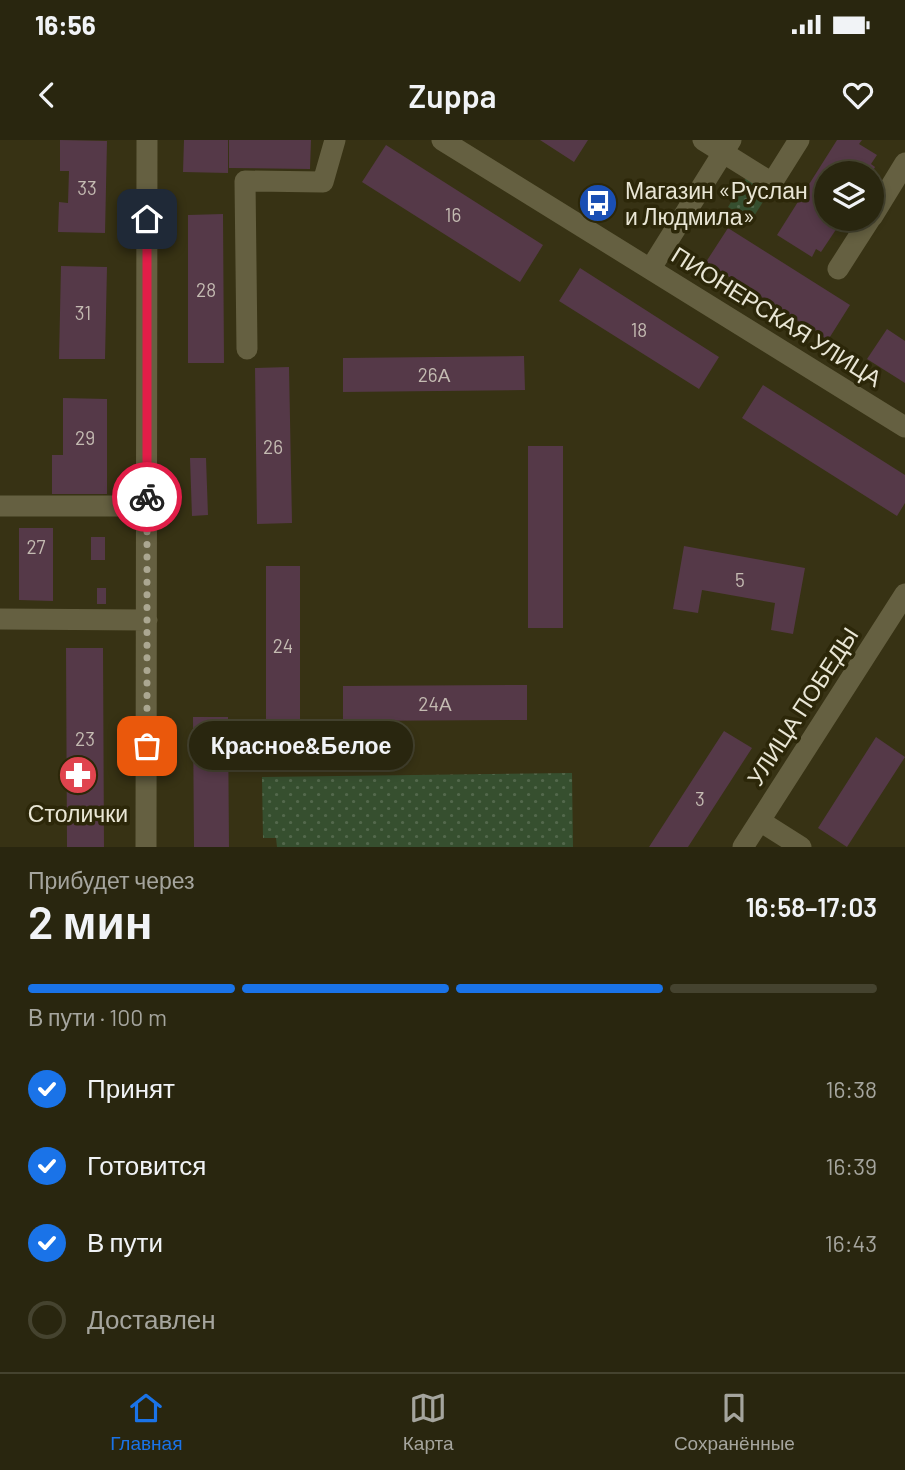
<!DOCTYPE html>
<html lang="ru">
<head>
<meta charset="utf-8">
<style>
	:root { --surface:#29260f; --page:#312e18; --text:#f1f3f6; --muted:#a5a59e; --line:#45432f; --accent:#1a73e8 }
	body { margin:0; font-family:Barlow,sans-serif; background:var(--page); color:var(--text); height:100vh; display:flex; flex-direction:column; font-size:26px; white-space:nowrap }
	* { box-sizing:border-box; margin:0 }
	p { font-size:23px; color:var(--muted) }
	.icon { flex:none; width:38px; height:38px; fill:none; stroke:currentColor; stroke-width:2; stroke-linecap:round; stroke-linejoin:round }
	.map { position:relative; height:707px; overflow:hidden }
	.panel { display:flex; flex-direction:column; background:var(--surface); flex:1 }
	.panel>* { flex:none }
	.fabs { position:absolute; left:814px; top:21px; display:grid; gap:14px }
	.fabs a { display:grid; place-items:center; width:70px; height:70px; border-radius:50%; background:var(--surface); box-shadow:0 4px 10px #0003,0 0 0 2px var(--line); font-size:35px }
	.pin { position:absolute; display:grid; place-items:center; width:60px; height:60px; color:#fff; margin:-30px; border-radius:14px; box-shadow:0 4px 10px #0006 }
	.courier { position:absolute; display:grid; place-items:center; width:70px; height:70px; margin:-35px; border:5px solid #e11d48; border-radius:50%; background:#fff; color:#222; box-shadow:0 2px 9px #0007 }
	.bubble { position:absolute; height:49px; border-radius:24px; background:var(--surface); box-shadow:0 4px 10px #0003,0 0 0 2px var(--line); font-size:23px; font-weight:600; line-height:49px; text-align:center }
	.headline em { font-style:normal; font-weight:600 }
	.headline div { display:flex; flex-direction:column-reverse }
	.headline { display:flex; align-items:center; justify-content:space-between; height:119px; padding:0 28px }
	h1 { font-size:46px; font-weight:600; line-height:52px }
	.bar { display:grid; grid-template-columns:repeat(4,1fr); gap:10px 7px; align-content:center; height:84px; padding:0 28px }
	.bar i { height:9px; border-radius:5px; background:var(--line) }
	.bar .current { background:var(--accent) }
	.bar p { grid-column:span 4 }
	ol { padding:0 28px; list-style:none }
	li { display:flex; align-items:center; gap:21px; height:77px }
	li p { margin-inline-start:auto }
	li .icon { padding:7px; border-radius:50%; background:var(--accent); color:#fff; stroke-width:4 }
	li:last-child { color:var(--muted) }
	li i { width:38px; height:38px; border:4px solid var(--line); border-radius:50% }
	.status { display:flex; justify-content:space-between; align-items:center; height:49px; padding:0 35px; background:var(--surface); direction:ltr }
	.status svg { height:19px; fill:currentColor }
	header { display:flex; justify-content:space-between; align-items:center; height:91px; padding:0 28px; background:var(--surface); font-size:32px; font-weight:600 }
	.menu { display:flex; justify-content:space-around; align-items:center; height:98px; border-top:2px solid var(--line); background:var(--surface); font-size:19px; color:var(--muted) }
	.menu a { display:grid; justify-items:center; gap:4px }
	.menu .current { color:var(--accent) }
	.map>svg:first-child { display:block }
	.park { fill:url(#park-dots) }
	.building { fill:#553948 }
	.lines { fill:none; stroke-linecap:round; stroke-linejoin:round }
	.minor { stroke:#656041; stroke-width:21 }
	.done { stroke:#aba791; stroke-width:7; stroke-dasharray:0 12.6 }
	.route { stroke:#e11d48; stroke-width:9 }
	.labels { text-anchor:middle; dominant-baseline:central; stroke-width:7; stroke-linejoin:round; paint-order:stroke }
	.number-label { font-size:19px; fill:#c4bbb2 }
	.poi-label { font-size:23px; fill:#e9e6d5; stroke:#2c2709; text-anchor:start }
	.street-label { font-size:23px; fill:#e9e6d5; stroke:#2c2709 }
</style>
</head>
<body>
<div class="status"><b>16:56</b><svg viewBox="0 0 49 12"><path d="M0 12V9h3v3zM5 12V6h3v6zM10 12V3h3v9zM15 12V0h3v12zM26 1h20v11H26zM47 4h2v5h-2z"/></svg></div>
<header><svg class="icon" aria-label="back" viewBox="0 0 24 24"><path d="M15 5l-7 7 7 7"/></svg>Zuppa<svg class="icon" aria-label="heart" viewBox="0 0 24 24"><path d="M12 20l-8-8c-3-5 5-10 8-4 3-6 11-1 8 4z"/></svg></header>
<div class="map">
<svg width="905" height="707" viewBox="0 0 905 707">
	<defs>
		<pattern id="park-dots" width="8" height="8" patternUnits="userSpaceOnUse" patternTransform="scale(1.75)"><rect width="8" height="8" fill="#364f2f"/><path d="M2 2h.1M6 6h.1" fill="none" stroke="#53684c" stroke-width="1.8" stroke-linecap="round"/></pattern>
	</defs>
	<rect width="100%" height="100%" fill="#373214"/>
	<path class="park" d="M748,35L771,49L751,81L728,67Z
		M572,633L573,707H277L276,698H263L262,637Z"/>
	<path class="building" d="M60,0L107,1L105,93L58,92L59,62L68,63L69,31H60Z
		M184,0H228V33L183,32Z
		M229,0H311L310,29L229,28Z
		M540,0H588L574,22Z
		M837,0H862L859,4L877,15L871,24L875,27L872,33H826V79H843L821,112L816,109L812,117L777,95Z
		M386,5L543,105L520,142L362,42Z
		M223,74L224,223H188V75Z
		M728,88L850,165L828,200L706,122Z
		M61,126L107,127L105,219H59Z
		M580,128L719,217L699,249L559,161Z
		M887,189L905,201V243L867,219Z
		M524,216L525,250L343,252V218Z
		M289,227L292,383L257,384L255,228Z
		M763,245L905,335V363L897,376L742,278Z
		M63,258L107,259V354H52V315H63Z
		M528,306H563V488H528Z
		M190,318H206L208,375L192,376Z
		M19,388H53V461L19,460Z
		M91,397H105V420H91Z
		M684,406L805,428L793,494L771,490L775,463L702,450L698,473L673,469Z
		M266,426H300V584H266Z
		M97,448H106V464H97Z
		M66,508H103L104,707H67Z
		M527,545V580L343,581V546Z
		M193,577H228L229,707H194Z
		M724,591L752,608L688,707H649Z
		M876,597L905,617L847,707L818,688Z"/>
	<g class="lines">
		<path class="minor" d="M442,0L905,287
			M703,0L772,43L799,0
			M872,77L905,23
			M651,128L731,0
			M838,129L870,79
			M247,209L245,41L323,42L335,0
			M0,366H147
			M0,479L147,480
			M760,681L801,707
			M146,707L147,0
			M743,707L905,454"/>
	</g>
	<g class="lines">
		<path class="done" d="M147,606V357"/>
		<path class="route" d="M147,79V357"/>
	</g>
	<defs>
		<g id="bus-disc" transform="scale(2.0125)"><circle r="9.5" fill="#1a4fb4" stroke="#2c2709"/><path d="M-5-6H5V4H4V6H2V4H-2V6H-4V4H-5ZM-3.5-4V0h7V-4ZM-3.5 1.2v1.5H-2V1.2ZM2 1.2v1.5H3.5V1.2Z" fill="#fff"/></g>
		<g id="pharmacy-disc" transform="scale(2.0125)"><circle r="9.5" fill="#e0444e" stroke="#2c2709"/><path d="M-2-6h4v4h4v4h-4v4h-4v-4h-4v-4h4Z" fill="#fff"/></g>
	</defs>
	<g fill-rule="evenodd">
		<use href="#bus-disc" x="598" y="63"/>
		<use href="#pharmacy-disc" x="78" y="635"/>
	</g>
	<g class="labels">
		<g class="number-label">
			<text x="87" y="47">33</text>
			<text x="453" y="74">16</text>
			<text x="206" y="149">28</text>
			<text x="83" y="172">31</text>
			<text x="639" y="189">18</text>
			<text x="434" y="234">26А</text>
			<text x="85" y="297">29</text>
			<text x="273" y="306">26</text>
			<text x="36" y="406">27</text>
			<text x="740" y="439">5</text>
			<text x="283" y="505">24</text>
			<text x="435" y="563">24А</text>
			<text x="85" y="598">23</text>
			<text x="700" y="658">3</text>
		</g>
		<g class="poi-label">
			<text x="625" y="50">Магазин «Руслан<tspan x="625" dy="26">и Людмила»</tspan></text>
			<text x="78" y="673" text-anchor="middle">Столички</text>
		</g>
		<g class="street-label">
			<text transform="translate(777 176) rotate(32)">ПИОНЕРСКАЯ УЛИЦА</text>
			<text transform="translate(802 566) rotate(-57)">УЛИЦА ПОБЕДЫ</text>
		</g>
	</g>
</svg>
<div class="fabs">
<a><svg class="icon" aria-label="layers" viewBox="0 0 24 24"><path d="M12 4l9 5-9 5-9-5zM3 14l9 5 9-5"/></svg></a>
</div>
<div class="pin" style="left:147px;top:606px;background:#ea580c"><svg class="icon" aria-label="bag" viewBox="0 0 24 24"><path d="M5 8h14l-1 12H6zM9 8a3 3 0 0 1 6 0"/></svg></div>
<div class="pin" style="left:147px;top:79px;background:#1f2937"><svg class="icon" aria-label="home" viewBox="0 0 24 24"><path d="M3 11l9-7 9 7M6 9v11h12V9"/></svg></div>
<div class="courier" style="left:147px;top:357px"><svg class="icon" aria-label="bike" viewBox="0 0 24 24"><circle cx="6" cy="16" r="4"/><circle cx="18" cy="16" r="4"/><path d="M6 16l4-8h5l3 8M10 8l3 8H6M13 5h3"/></svg></div>
<div class="bubble" style="left:189px;top:581px;width:224px">Красное&amp;Белое</div>
</div>
<section class="panel">
<div class="headline"><div><h1>2 мин</h1><p>Прибудет через</p></div><em>16:58–17:03</em></div>
<div class="bar"><i class="current"></i><i class="current"></i><i class="current"></i><i></i><p>В пути · 100 m</p></div>
<ol>
<li><svg class="icon" aria-label="check" viewBox="0 0 24 24"><path d="M5 12l5 5 9-10"/></svg>Принят<p>16:38</p></li>
<li><svg class="icon" aria-label="check" viewBox="0 0 24 24"><path d="M5 12l5 5 9-10"/></svg>Готовится<p>16:39</p></li>
<li><svg class="icon" aria-label="check" viewBox="0 0 24 24"><path d="M5 12l5 5 9-10"/></svg>В пути<p>16:43</p></li>
<li><i></i>Доставлен</li>
</ol>
</section>
<nav class="menu">
<a class="current"><svg class="icon" aria-label="home" viewBox="0 0 24 24"><path d="M3 11l9-7 9 7M6 9v11h12V9"/></svg>Главная</a>
<a><svg class="icon" aria-label="map" viewBox="0 0 24 24"><path d="M3 6l6-2 6 2 6-2v14l-6 2-6-2-6 2zM9 4v14M15 6v14"/></svg>Карта</a>
<a><svg class="icon" aria-label="saved" viewBox="0 0 24 24"><path d="M7 4h10v16l-5-4-5 4z"/></svg>Сохранённые</a>
</nav>
</body>
</html>
